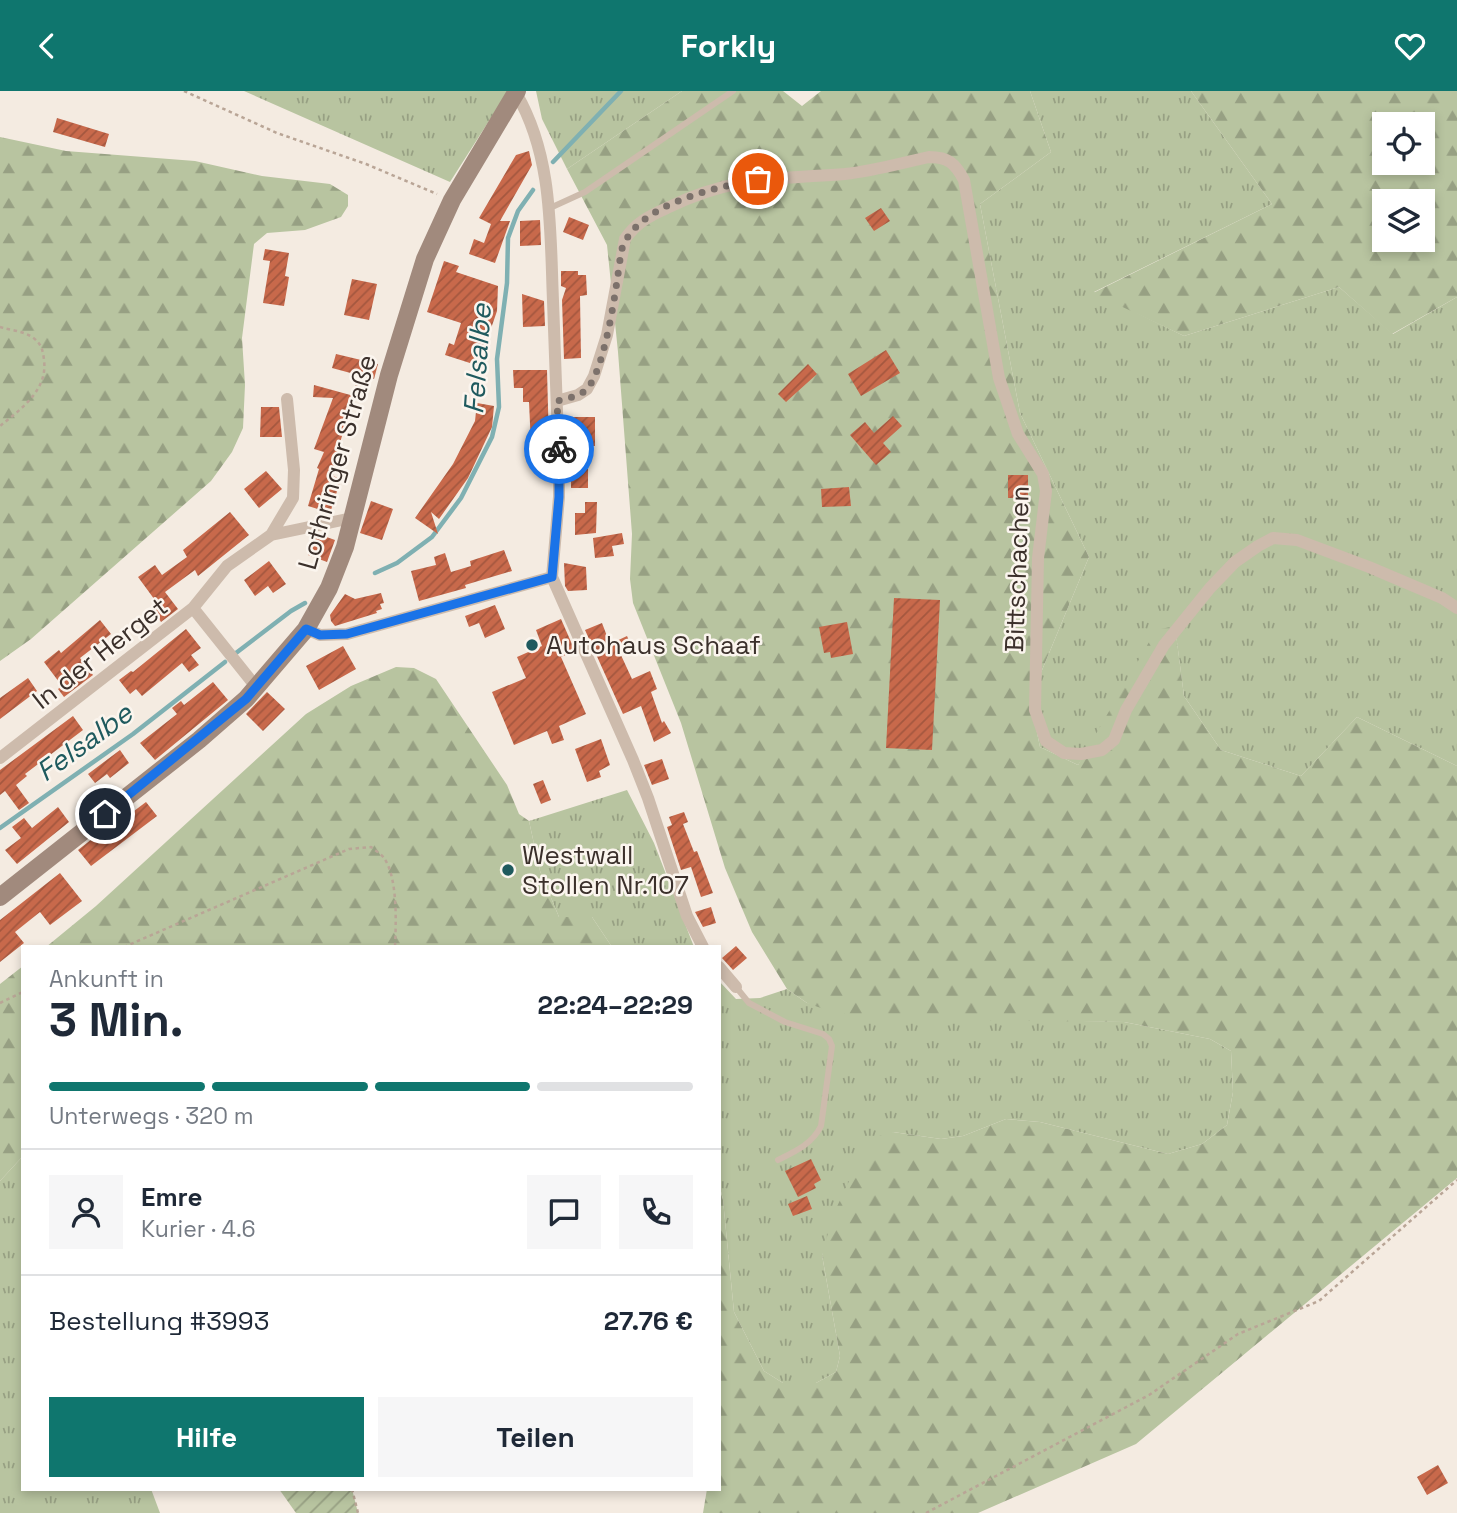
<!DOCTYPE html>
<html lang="de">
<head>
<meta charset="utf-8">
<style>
	:root { --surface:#fff; --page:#f6f6f7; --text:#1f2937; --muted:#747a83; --line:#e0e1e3; --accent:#0f766e }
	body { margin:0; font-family:"Space Grotesk",sans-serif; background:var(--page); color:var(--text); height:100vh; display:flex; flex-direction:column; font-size:26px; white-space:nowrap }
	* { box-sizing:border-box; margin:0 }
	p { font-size:23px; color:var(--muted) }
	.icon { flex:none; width:38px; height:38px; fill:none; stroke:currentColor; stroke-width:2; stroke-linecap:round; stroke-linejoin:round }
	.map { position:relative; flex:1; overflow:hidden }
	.drawer { position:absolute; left:21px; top:854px; width:700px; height:546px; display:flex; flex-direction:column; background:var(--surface); border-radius:0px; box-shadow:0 4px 10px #0003 }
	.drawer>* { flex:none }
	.fabs { position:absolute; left:1372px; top:21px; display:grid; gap:14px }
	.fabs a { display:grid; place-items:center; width:63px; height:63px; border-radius:0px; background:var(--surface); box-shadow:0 4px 10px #0003; font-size:35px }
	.pin { position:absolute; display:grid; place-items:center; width:60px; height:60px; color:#fff; margin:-30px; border:4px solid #fff; border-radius:50%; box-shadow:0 2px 7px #0007 }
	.courier { position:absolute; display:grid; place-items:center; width:70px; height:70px; margin:-35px; border:5px solid #1a73e8; border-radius:50%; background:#fff; color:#222; box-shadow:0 2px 9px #0007 }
	.headline em { font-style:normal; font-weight:700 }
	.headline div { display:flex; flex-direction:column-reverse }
	.headline { display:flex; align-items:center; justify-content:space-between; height:119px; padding:0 28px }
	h1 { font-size:46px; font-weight:700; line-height:52px }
	.bar { display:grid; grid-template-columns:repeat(4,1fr); gap:10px 7px; align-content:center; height:84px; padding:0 28px }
	.bar i { height:9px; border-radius:5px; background:var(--line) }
	.bar .selected { background:var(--accent) }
	.bar p { grid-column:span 4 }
	.line { display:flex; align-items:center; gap:18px; padding:0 28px; border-top:2px solid var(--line) }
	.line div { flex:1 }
	.round { display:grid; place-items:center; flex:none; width:74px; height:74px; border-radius:0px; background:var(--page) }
	.action { display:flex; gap:14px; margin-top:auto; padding:14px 28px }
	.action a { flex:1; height:80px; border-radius:0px; background:var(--accent); color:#fff; font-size:28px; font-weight:700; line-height:80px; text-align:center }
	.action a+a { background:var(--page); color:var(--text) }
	header { display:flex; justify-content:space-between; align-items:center; height:91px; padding:0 28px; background:var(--accent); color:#fff; font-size:32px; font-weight:700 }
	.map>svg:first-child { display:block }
	.grass { fill:url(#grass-tufts) }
	.forest { fill:url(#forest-firs); fill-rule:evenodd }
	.garden { fill:url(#garden-furrows) }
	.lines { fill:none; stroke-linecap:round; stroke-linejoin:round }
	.stream { stroke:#7fb0b2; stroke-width:4.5 }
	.building { fill:url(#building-hatch) }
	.path { stroke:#b9a596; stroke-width:2.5; stroke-dasharray:3.5 3.5; stroke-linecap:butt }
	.lane { stroke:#cdbbac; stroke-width:6 }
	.street { stroke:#cdbbac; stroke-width:12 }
	.secondary { stroke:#a18a7d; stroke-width:18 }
	.done { stroke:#7c716b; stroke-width:7; stroke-dasharray:0 12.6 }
	.route { stroke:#1a73e8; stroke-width:9 }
	.poi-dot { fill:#1f5a5e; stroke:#fbf5ee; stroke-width:2.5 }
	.labels { text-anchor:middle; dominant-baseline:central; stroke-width:5; stroke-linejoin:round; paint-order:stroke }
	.street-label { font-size:26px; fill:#3b302b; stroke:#fbf5ee }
	.poi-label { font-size:26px; fill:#3b302b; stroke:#fbf5ee; text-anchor:start }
	.water-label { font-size:28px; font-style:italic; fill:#1f5a5e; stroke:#fbf5ee }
</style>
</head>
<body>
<header><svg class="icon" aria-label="back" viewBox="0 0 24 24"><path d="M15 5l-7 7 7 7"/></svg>Forkly<svg class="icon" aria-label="heart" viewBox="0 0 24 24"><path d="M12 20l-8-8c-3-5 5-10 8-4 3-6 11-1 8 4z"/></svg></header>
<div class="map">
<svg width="1457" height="1422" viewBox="0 0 1457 1422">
	<defs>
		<pattern id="grass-tufts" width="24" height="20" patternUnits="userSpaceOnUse" patternTransform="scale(1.75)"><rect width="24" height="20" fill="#b8c4a0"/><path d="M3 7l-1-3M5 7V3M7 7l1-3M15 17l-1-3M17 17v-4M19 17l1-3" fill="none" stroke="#97a083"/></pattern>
		<pattern id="forest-firs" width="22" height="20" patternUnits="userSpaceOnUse" patternTransform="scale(1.75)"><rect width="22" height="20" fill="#b8c4a0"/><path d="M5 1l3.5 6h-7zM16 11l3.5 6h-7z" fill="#97a083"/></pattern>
		<pattern id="garden-furrows" width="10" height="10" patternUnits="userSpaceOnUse" patternTransform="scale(1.75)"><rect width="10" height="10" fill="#b8c4a0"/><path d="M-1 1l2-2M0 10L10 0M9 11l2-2" fill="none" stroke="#97a083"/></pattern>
		<pattern id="building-hatch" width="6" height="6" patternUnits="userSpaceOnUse" patternTransform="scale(1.75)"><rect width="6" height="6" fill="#c8694b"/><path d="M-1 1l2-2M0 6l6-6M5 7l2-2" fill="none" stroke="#a4573f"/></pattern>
	</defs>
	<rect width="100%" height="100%" fill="#f4ebe1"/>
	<path class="grass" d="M244,0H508L450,91Z
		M536,0H682L567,78L542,28Z
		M1030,0H1191L1272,113L1094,201L1184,245L1339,196L1393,243L1457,206V675L1357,626L1301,685L1221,659L1184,605L1175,536L1078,674L1040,656L1030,608L1089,466L1020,322L980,113L1051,61Z
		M627,699L654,752L694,856H612L592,826H559L540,780L529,730Z
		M719,890L736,908L760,907L787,898L807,912L1041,929L1124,931L1210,948L1231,960L1233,1001L1227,1034L1202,1053L1168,1063L1040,1031L1006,1028L963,1045L941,1048L893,1041L822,1164L840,1265L836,1281L816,1292H783L764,1280L734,1221L723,1109L719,1092Z
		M23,1065V1398H151L160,1422H0V1090Z"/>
	<path class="forest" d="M682,0H783L802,15L821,0H1030L1051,61L980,113L1020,322L1089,466L1030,608L1040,656L1078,674L1156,539L1175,535L1184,605L1221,659L1301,685L1357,626L1457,675V1087L1136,1353L978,1422H703L707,1398H719V1092L723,1109L734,1221L764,1280L783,1292H816L836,1281L840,1265L822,1164L833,1124L869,1048L893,1041L941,1048L963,1045L1006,1028L1040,1031L1168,1063L1202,1053L1227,1034L1233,1001L1231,960L1210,948L1124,931L873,928L829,920L807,912L787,898L752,841L725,777L681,632L633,512L630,488L632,443L618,261L607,154L567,78Z
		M1191,0H1457V206L1392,243L1339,196L1184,245L1093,202L1272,113ZM1423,33V72H1384V33ZM1423,110V149H1384V110Z
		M0,46L66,60L195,70L262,85L330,93L348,104V115L341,126L305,139L267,142L254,153L242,247L245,294L243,337L232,361L211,390L31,548L0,570Z
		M396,576L414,577L436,588L507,694L519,723L529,730L540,780L559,826H592L612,856H46L96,815L306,623L351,595Z
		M23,875V1065L0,1090V893Z"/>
	<path class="garden" d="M279,1398H352L358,1422H296Z"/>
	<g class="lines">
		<path class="stream" d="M553,71L621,0
			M375,482L397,472L432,446L461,407L492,346L499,316L497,268L507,192L508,147L518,120L533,99
			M236,562L291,520L305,512
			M0,737L133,643L225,571"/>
	</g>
	<path class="building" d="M57,27L109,43L105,56L53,41Z
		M529,60L532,74L500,130H510L495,172L469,163L474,148L484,152L491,133L479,127L516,64Z
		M881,117L890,130L874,140L865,127Z
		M569,126L589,134L583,149L563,141Z
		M540,129L541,154L520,155V130Z
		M265,158L289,162L285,185L289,186L284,215L263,212L270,170L263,169Z
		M444,170L459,175L456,181L498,195L497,220L485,255L479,253L473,273L445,264L449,252L454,254L461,232L427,221Z
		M561,180H578V184H586L587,204L580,205L581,267L564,268L562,209L566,197L561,195Z
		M352,188L377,193L369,229L344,224Z
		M522,203L544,210L545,235L523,236Z
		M886,259L900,282L861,305L848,283Z
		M336,263L378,273L374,288L369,286L365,303L354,301L358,284L332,277Z
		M808,273L817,283L786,311L778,303Z
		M513,279H547L549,354H531L529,311H523V297H514Z
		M314,294L354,305L339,355H342L333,385L341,388L331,419L322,416L321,419L308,415L319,378L317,377L324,361L314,358L333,307L313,306Z
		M477,312L494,315L492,336L468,387L439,428L431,421L438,443L415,427L453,373L475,330Z
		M261,316H279L282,346H260Z
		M893,325L902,335L883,352L891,361L876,374L850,344L865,331L874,342Z
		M566,326H595V355H575V346H567Z
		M571,378H588V397H571Z
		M266,380L282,398L259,417L244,398Z
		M1008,384H1028V407H1008Z
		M849,396L851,415L822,416L821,398Z
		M371,410L393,418L382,449L360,442Z
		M585,411H597L596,442L575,444V422H585Z
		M230,421L249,444L198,485L195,479L165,501L178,518L161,531L154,520L160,516L138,486L155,474L162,484L187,466L183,459Z
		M622,442L624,453L612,455L614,465L595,467L593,447Z
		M318,443L335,449L327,471L308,464L316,444Z
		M504,459L512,480L465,494L466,497L419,510L411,480L436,474L434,466L445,462L451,481L471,475L470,470Z
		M269,470L286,493L273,502L268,495L255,505L244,489Z
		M564,472L586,476L587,499L568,500L565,495Z
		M381,502L384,512L380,513L382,518L376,520L377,522L335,535L331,530L330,524L345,503L355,508Z
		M894,507L940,509L932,659L886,657Z
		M495,514L505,538L485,547L479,532L469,536L465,525Z
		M561,528L575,560L561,566L586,623L559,635L564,649L552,653L547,640L514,654L492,601L526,587L517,566L542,555L536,539Z
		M100,529L111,543L80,567L93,584L64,606L58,598L62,595L44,571L59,559L61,562Z
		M847,531L853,563L831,567L830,561L824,562L819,536Z
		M602,532L610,553L627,545L632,556L620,562L632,588L650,580L657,598L651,601L662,632L664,630L671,642L654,651L641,615L623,623L585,539Z
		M186,538L201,557L191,564L199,574L189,581L182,572L142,605L136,598L130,603L119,589L131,580L133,581Z
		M343,555L356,578L319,599L306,575Z
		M28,587L37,600L0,628V607Z
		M213,591L228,609L155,669L140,652L177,623L172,617L181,610L184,614Z
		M267,601L285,618L263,640L246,623Z
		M73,625L83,639L25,683L27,685L16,694L29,712L19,719L5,700L0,704V679Z
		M601,648L610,674L599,680L601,686L587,691L575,658Z
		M120,659L129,672L110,687L107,683L95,692L88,683Z
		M662,668L669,688L652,694L644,674Z
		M543,689L551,709L541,713L533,693Z
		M146,711L157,725L91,775L78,759L116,729L118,732Z
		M58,716L69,731L17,773L5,759L21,747L12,736L24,727L32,737Z
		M684,721L688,731L683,733L694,761L697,760L713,802L701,806L691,776L681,779L667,736L672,734L669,726Z
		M60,782L82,810L50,834L40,821L15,841L24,852L0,871V829Z
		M711,816L716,832L703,836L695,821Z
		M736,855L747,867L733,879L722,867Z
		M811,1068L821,1089L814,1093L816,1097L798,1106L785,1080Z
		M807,1105L812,1118L793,1125L788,1113Z
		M1438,1374L1448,1392L1427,1404L1417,1386Z"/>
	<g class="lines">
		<path class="path" d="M184,0L277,42L366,73L437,103
			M0,236C10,239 23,240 32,246C41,252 43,259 44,269C48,299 21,318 0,335
			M124,856L349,758L371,756C375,759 381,763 384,767C398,787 396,832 395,856
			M0,912L23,901
			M352,1398L358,1422
			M926,1422L1149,1304L1238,1243L1319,1210L1457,1089"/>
		<path class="lane" d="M550,117L585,101L733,0
			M736,896L749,912L785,931L823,943L829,948L832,955L821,1035C812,1053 796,1060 778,1069"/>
		<path class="street" d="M516,2C553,65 550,139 553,210C555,265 557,320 559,375V406L552,486L633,669L648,707L687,825L703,856
			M557,310L578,304L587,298L594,285L607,244L625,148C636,132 649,125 667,117C731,85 776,88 845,83C873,80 901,72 929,66C948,66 955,72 964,89L999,287L1018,343L1043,383L1046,400L1038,467L1035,619L1046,650L1064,662L1081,663L1102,659L1114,649L1126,619L1164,554L1210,497L1235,471L1258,455L1273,447L1297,449L1369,476L1442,507L1457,517
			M271,444L293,407L294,379L287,308
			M193,517L257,597
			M306,538L320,544L347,543L552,486
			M0,667L193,517L227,475L271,444L352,427
			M719,876L736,896"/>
		<path class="secondary" d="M0,806L199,649L246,608L306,538L329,497L345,456L389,284L425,168L452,109L517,0"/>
	</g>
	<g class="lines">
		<path class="done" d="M559,358L557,310C567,307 579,306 587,298C606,276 617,192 621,161C634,113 715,97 758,88"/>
		<path class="route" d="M105,723L246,608L306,538L320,544L347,543L552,486L559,406V358"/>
	</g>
	<g class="poi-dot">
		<circle cx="532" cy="554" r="7"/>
		<circle cx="508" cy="779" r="7"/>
	</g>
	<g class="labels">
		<g class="street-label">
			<text transform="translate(337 371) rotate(-74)">Lothringer Straße</text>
			<text transform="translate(1017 478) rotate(-88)">Bittschachen</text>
			<text transform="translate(100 562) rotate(-38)">In der Herget</text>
		</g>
		<g class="poi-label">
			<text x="546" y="554">Autohaus Schaaf</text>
			<text x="522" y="764">Westwall<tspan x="522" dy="30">Stollen Nr.107</tspan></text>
		</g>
		<g class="water-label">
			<text transform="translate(477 268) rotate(-86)">Felsalbe</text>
			<text transform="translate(84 651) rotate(-36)">Felsalbe</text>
		</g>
	</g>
</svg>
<div class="fabs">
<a><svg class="icon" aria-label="locate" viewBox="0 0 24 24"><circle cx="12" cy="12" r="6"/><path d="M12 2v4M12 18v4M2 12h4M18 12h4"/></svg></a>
<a><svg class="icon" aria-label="layers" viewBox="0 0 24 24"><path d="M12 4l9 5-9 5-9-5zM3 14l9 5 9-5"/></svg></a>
</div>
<div class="pin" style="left:758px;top:88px;background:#ea580c"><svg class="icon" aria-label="bag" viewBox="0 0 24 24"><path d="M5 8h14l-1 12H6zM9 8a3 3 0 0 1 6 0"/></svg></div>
<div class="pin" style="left:105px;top:723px;background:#1f2937"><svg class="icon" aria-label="home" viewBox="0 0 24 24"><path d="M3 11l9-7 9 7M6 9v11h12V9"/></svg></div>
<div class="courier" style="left:559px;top:358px"><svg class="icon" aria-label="bike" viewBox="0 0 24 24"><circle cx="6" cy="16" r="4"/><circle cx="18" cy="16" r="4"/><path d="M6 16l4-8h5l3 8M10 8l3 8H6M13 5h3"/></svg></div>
<section class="drawer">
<div class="headline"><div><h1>3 Min.</h1><p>Ankunft in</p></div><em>22:24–22:29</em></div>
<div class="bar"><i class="selected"></i><i class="selected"></i><i class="selected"></i><i></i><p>Unterwegs · 320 m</p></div>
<div class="line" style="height:126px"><a class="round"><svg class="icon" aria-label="person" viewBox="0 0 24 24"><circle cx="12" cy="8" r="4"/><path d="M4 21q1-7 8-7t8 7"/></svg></a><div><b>Emre</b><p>Kurier · 4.6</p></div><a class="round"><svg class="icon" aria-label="chat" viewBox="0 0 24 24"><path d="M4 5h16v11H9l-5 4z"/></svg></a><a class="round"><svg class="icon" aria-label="phone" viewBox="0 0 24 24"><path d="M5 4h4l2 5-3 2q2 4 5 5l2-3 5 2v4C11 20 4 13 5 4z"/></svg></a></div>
<div class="line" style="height:91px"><div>Bestellung #3993</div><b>27.76 €</b></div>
<div class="action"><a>Hilfe</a><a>Teilen</a></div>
</section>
</div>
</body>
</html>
